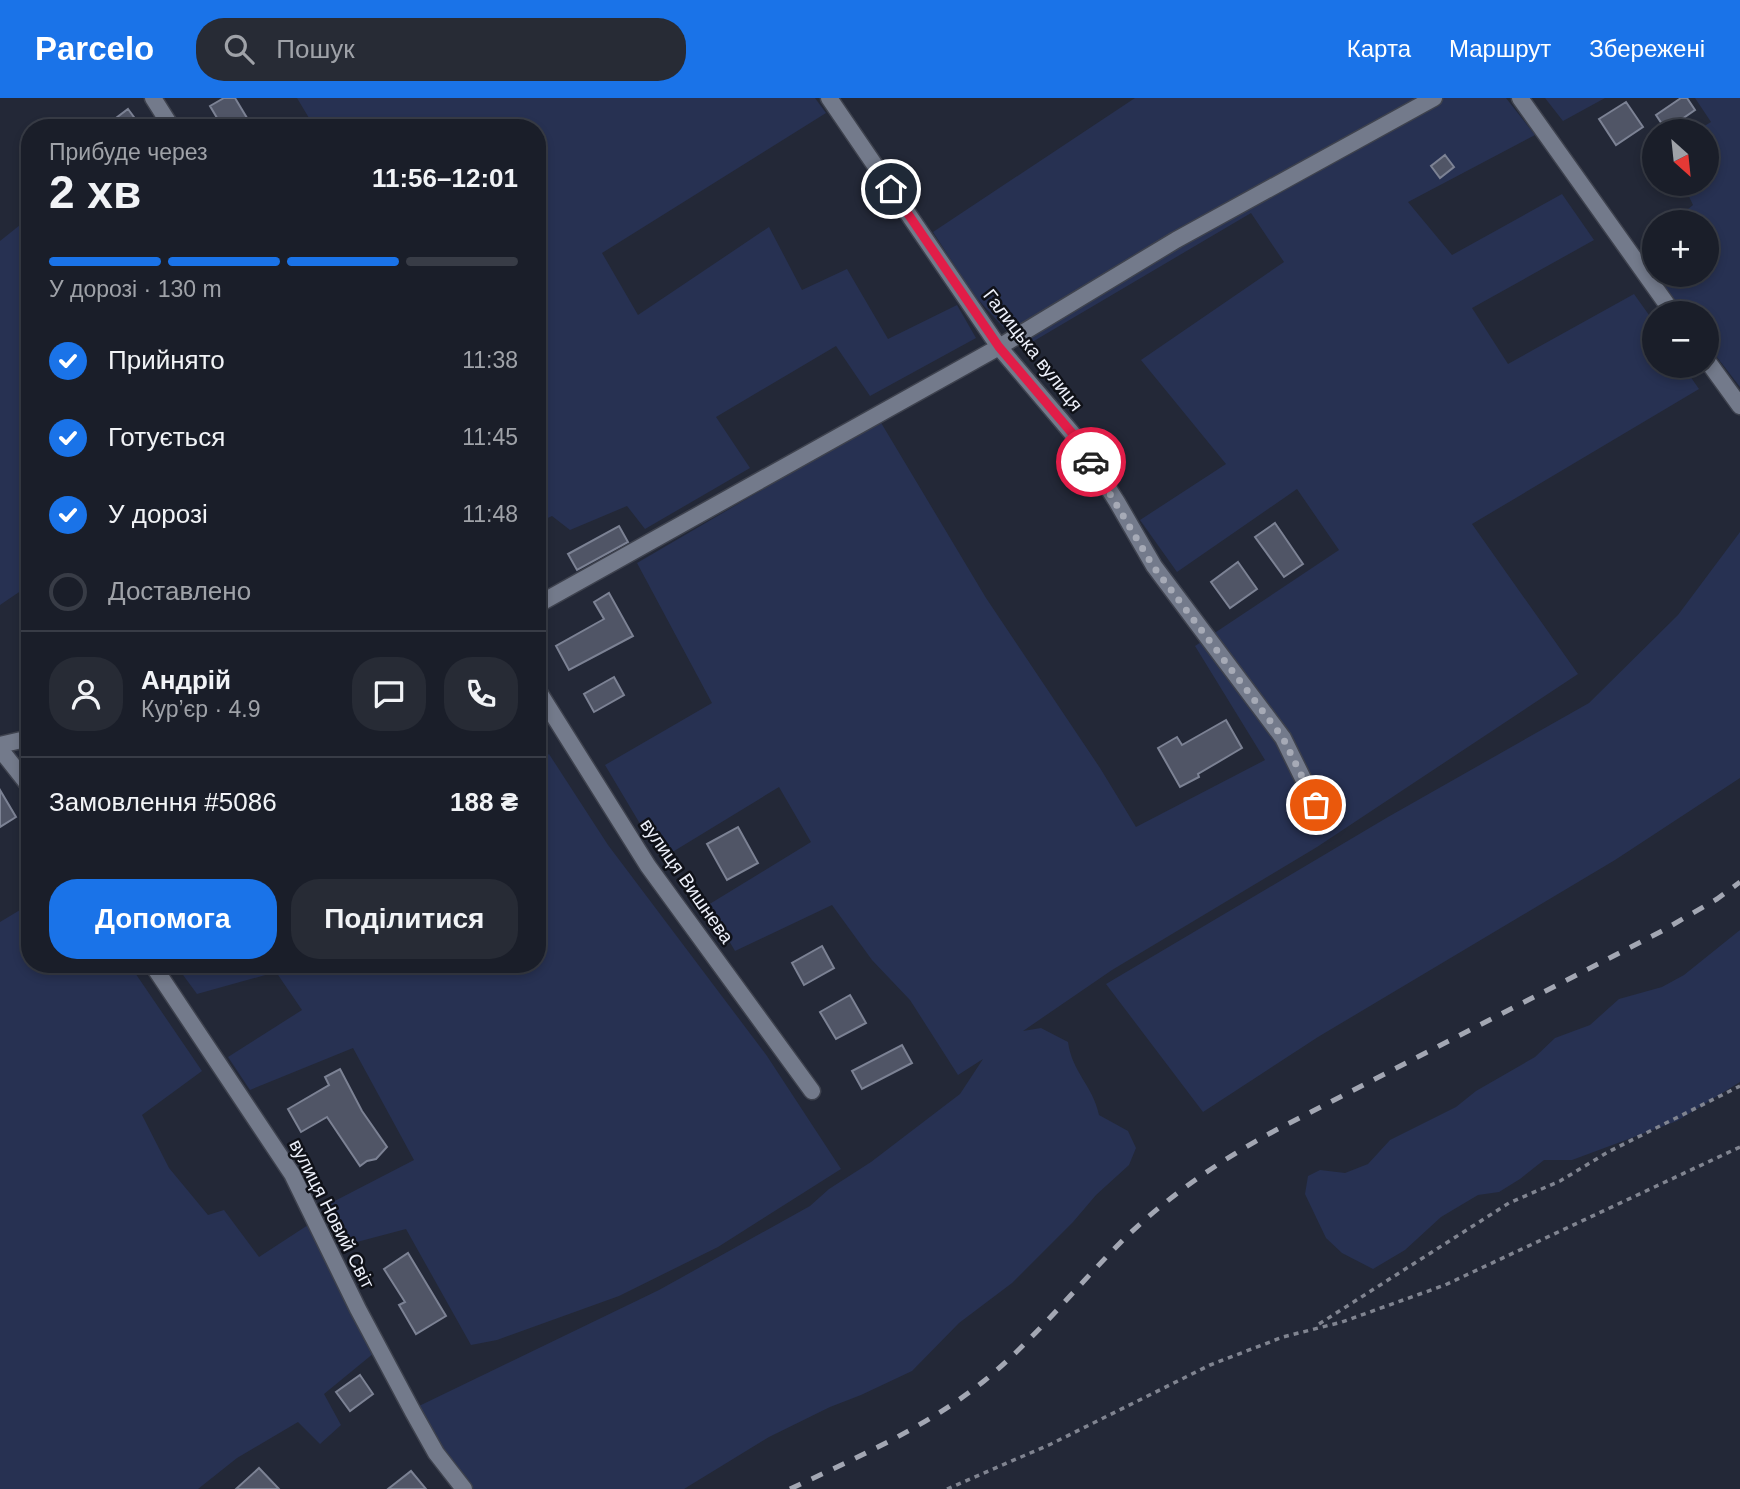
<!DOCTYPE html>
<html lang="uk">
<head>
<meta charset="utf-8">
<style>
	:root { --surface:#1a1e29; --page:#272b35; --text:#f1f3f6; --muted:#9fa2a8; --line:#383c46; --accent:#1a73e8 }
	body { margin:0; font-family:Helvetica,sans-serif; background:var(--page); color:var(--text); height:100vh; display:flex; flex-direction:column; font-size:26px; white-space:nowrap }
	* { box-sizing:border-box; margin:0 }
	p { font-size:23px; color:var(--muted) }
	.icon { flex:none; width:38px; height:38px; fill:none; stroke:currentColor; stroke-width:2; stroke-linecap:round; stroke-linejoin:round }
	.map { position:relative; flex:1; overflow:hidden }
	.drawer { position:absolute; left:21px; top:21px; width:525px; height:854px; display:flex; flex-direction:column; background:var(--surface); border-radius:28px; box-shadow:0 4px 10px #0003,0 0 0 2px var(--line) }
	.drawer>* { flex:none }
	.needle { width:46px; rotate:153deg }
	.controls { position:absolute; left:1642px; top:21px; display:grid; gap:14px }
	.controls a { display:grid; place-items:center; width:77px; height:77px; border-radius:50%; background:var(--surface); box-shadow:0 4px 10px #0003,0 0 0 2px var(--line); font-size:35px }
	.pin { position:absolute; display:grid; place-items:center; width:60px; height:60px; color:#fff; margin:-30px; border:4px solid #fff; border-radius:50%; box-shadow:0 2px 7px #0007 }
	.courier { position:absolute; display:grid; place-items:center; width:70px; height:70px; margin:-35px; border:5px solid #e11d48; border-radius:50%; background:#fff; color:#222; box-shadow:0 2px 9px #0007 }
	.overview em { font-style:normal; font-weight:700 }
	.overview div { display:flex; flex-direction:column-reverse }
	.overview { display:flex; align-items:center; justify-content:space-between; height:119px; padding:0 28px }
	h1 { font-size:46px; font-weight:700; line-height:52px }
	.bar { display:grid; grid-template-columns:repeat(4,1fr); gap:10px 7px; align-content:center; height:84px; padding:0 28px }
	.bar i { height:9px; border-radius:5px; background:var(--line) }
	.bar .on { background:var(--accent) }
	.bar p { grid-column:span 4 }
	.line { display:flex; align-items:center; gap:18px; padding:0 28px; border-top:2px solid var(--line) }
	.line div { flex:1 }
	.round { display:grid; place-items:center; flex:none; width:74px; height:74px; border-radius:28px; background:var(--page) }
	ol { padding:0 28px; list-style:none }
	li { display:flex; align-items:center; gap:21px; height:77px }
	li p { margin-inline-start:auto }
	li .icon { padding:7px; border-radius:50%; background:var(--accent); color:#fff; stroke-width:4 }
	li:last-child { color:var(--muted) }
	li i { width:38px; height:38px; border:4px solid var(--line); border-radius:50% }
	.cta { display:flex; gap:14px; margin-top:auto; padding:14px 28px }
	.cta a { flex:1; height:80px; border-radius:28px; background:var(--accent); color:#fff; font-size:28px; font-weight:700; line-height:80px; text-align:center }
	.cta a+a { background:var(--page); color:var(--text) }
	header { display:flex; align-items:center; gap:42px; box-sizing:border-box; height:98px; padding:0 35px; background:var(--accent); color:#fff }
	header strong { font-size:33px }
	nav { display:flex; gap:38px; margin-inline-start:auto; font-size:24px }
	.search { width:490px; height:63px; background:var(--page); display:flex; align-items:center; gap:18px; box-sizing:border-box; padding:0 24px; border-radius:28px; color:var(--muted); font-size:26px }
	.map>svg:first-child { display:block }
	.green { fill:#273152 }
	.building { fill:#505566; stroke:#7c8294; stroke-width:2 }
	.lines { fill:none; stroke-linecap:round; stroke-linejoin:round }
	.street-casing { stroke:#3e424e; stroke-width:19 }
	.path { stroke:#808490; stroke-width:3.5; stroke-dasharray:5 5; stroke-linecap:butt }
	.street { stroke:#737a8b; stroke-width:16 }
	.rail { stroke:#a3a7b3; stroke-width:5; stroke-dasharray:12 12; stroke-linecap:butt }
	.done { stroke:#a6aab6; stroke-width:7; stroke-dasharray:0 12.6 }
	.route { stroke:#e11d48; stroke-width:9 }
	.labels { text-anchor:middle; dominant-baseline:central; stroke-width:5; stroke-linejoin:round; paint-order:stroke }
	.street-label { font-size:19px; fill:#edf0fa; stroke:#0f1118 }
</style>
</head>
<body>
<header>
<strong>Parcelo</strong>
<div class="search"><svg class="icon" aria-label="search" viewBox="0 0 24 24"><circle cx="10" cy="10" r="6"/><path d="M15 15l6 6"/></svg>Пошук</div>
<nav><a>Карта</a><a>Маршрут</a><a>Збережені</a></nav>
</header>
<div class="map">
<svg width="1740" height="1391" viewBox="0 0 1740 1391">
	<rect width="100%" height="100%" fill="#232837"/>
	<path class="green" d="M297,0H815L826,15L602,155L638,217L769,129L802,192L847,171L888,241L957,207L976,240L870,298L836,248L716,319L750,370L645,431L627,408L570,432L552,418L537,425V354L543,350L537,340V30H315Z
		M1135,0H1506L1535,37L1408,104L1452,157L1562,96L1594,142L1472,210L1508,266L1634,196L1654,224V268H1683L1699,291L1472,426L1578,576L1317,749L1112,872L1023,933L1041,930L1068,944C1072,974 1093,988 1099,1017L1128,1033L1136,1050L1129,1067L1096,1097L1073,1124L1012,1185L959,1225L912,1273L861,1297L830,1309L769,1339L684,1391H472L436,1355L419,1316V1308L659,1192L810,1108L829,1091L871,1064L960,996L983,961L958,977L910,902L872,862L832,807L735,853L708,807L811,744L779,689L661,761L605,667L712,605L637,465L880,323L986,500L1100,670L1136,729L1265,662L1195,548L1339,452L1297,391L1177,474L1140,422L1226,366L1141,262L1284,164L1251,115L1022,250L973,196L933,134Z
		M1545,0H1605L1563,23Z
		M1695,0H1740V289L1706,245V215H1683L1649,171L1648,143L1654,139V177H1706V124H1672L1693,107L1683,86H1706V33H1696L1711,24Z
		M30,119V490L28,488L0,507V143Z
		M1740,434V680L1615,762L1318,939L1203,1014L1106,886L1388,719L1589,605L1678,517Z
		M549,656L608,747L767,958L841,1071L718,1149L619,1198L497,1242L471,1247L406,1131L338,1149L325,1108L414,1062L353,950L250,992L228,959L302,912L276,874L197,896L175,866H537V664Z
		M30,806V866H129L202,973L142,1017L169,1070L208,1117L224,1112L259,1159L308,1127L374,1255L324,1296L341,1327L320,1346L298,1324L237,1360L198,1391H0V824Z
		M1740,832V984L1677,1023L1572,1062H1544L1520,1081L1499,1094L1478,1097L1441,1119L1405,1152L1373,1171L1342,1155L1326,1140L1305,1096L1308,1078L1320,1072L1345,1075L1368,1066L1390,1042L1456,1009L1476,993L1535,959L1555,940L1590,927L1619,901L1662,889L1684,877Z"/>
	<path class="building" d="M224,0H235L250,25L241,30H223L210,8Z
		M1681,0H1687L1695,12L1666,32L1656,17Z
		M1626,4L1643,29L1616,47L1599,21Z
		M128,11L142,30H123L116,20Z
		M1445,57L1454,69L1440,80L1431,68Z
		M1275,425L1303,466L1284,479L1255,439Z
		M619,428L628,444L577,472L568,456Z
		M1238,464L1257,491L1230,510L1211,484Z
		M609,495L633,538L569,572L556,548L604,521L594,504Z
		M614,579L624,597L594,614L584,596Z
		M1226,622L1242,650L1198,676L1199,679L1180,689L1158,650L1177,639L1182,647Z
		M0,692L16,719L0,729Z
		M738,729L758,765L727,782L707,746Z
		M822,848L834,870L804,887L792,865Z
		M850,897L866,925L836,941L820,914Z
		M902,947L912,965L862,991L852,973Z
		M340,971L362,1013L387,1049L376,1061L367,1063L360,1068L327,1019L301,1034L288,1011L329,987L325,979Z
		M408,1155L446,1218L416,1236L399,1207L405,1204L384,1171Z
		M360,1277L373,1296L350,1313L336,1294Z
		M259,1370L279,1391H236Z
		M411,1373L426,1391H388Z"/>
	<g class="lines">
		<g class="street-casing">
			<path id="street" d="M153,0L172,30
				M829,0L999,249L1077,341L1117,404L1154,468L1283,640L1316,707
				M1520,0L1673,215
				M1706,261L1740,308
				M537,507L999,249L1176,142L1434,0
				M537,591L648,768L812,993
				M0,647L30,640
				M0,651L30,689
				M152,866L292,1076L358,1211L413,1314L436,1355L464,1391"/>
		</g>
		<path class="path" d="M1319,1226L1509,1105L1560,1083L1608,1054L1740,988
			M947,1391L1051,1346L1210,1267L1283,1239L1342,1224L1445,1187L1740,1049"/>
		<use href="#street" class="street"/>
		<path class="rail" d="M790,1391C856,1360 927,1329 984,1283C1034,1242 1076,1189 1122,1143C1168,1098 1219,1063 1276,1032L1662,833L1717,801L1740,784"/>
	</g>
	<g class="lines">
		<path class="done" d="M1091,364L1153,468L1283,640L1316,707"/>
		<path class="route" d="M891,91L999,249L1077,341L1091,364"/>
	</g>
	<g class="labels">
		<g class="street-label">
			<text transform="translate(1033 252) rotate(52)">Галицька вулиця</text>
			<text transform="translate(687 783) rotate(55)">вулиця Вишнева</text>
			<text transform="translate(332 1116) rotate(63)">вулиця Новий Світ</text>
		</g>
	</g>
</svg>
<div class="controls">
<a><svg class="needle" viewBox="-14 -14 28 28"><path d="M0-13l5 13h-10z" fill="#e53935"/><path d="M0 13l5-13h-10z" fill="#9fa2a8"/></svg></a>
<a>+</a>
<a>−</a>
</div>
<div class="pin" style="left:1316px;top:707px;background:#ea580c"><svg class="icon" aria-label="bag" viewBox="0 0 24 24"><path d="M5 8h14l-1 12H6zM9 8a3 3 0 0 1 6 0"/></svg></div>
<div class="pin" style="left:891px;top:91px;background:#1f2937"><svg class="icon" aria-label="home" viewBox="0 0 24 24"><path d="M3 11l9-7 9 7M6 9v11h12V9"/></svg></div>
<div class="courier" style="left:1091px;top:364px"><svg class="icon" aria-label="car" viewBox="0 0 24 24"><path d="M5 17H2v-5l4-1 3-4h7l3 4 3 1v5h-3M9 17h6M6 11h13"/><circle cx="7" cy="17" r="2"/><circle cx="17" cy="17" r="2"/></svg></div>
<section class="drawer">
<div class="overview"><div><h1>2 хв</h1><p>Прибуде через</p></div><em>11:56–12:01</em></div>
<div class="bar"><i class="on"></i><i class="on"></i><i class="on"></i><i></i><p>У дорозі · 130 m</p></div>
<ol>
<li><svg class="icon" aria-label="check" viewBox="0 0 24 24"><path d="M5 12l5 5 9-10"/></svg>Прийнято<p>11:38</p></li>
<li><svg class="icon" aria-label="check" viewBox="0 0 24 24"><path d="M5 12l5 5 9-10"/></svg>Готується<p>11:45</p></li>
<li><svg class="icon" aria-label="check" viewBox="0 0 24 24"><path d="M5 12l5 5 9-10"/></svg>У дорозі<p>11:48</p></li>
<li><i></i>Доставлено</li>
</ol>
<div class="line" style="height:126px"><a class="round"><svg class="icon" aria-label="person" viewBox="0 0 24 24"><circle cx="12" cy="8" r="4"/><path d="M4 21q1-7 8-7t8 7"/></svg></a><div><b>Андрій</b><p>Кур’єр · 4.9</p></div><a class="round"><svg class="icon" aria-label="chat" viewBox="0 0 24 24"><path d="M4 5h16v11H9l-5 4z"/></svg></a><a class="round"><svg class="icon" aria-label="phone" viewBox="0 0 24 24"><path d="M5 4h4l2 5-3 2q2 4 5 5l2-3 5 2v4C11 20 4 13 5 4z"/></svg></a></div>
<div class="line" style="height:91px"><div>Замовлення #5086</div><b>188 ₴</b></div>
<div class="cta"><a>Допомога</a><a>Поділитися</a></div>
</section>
</div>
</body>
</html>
